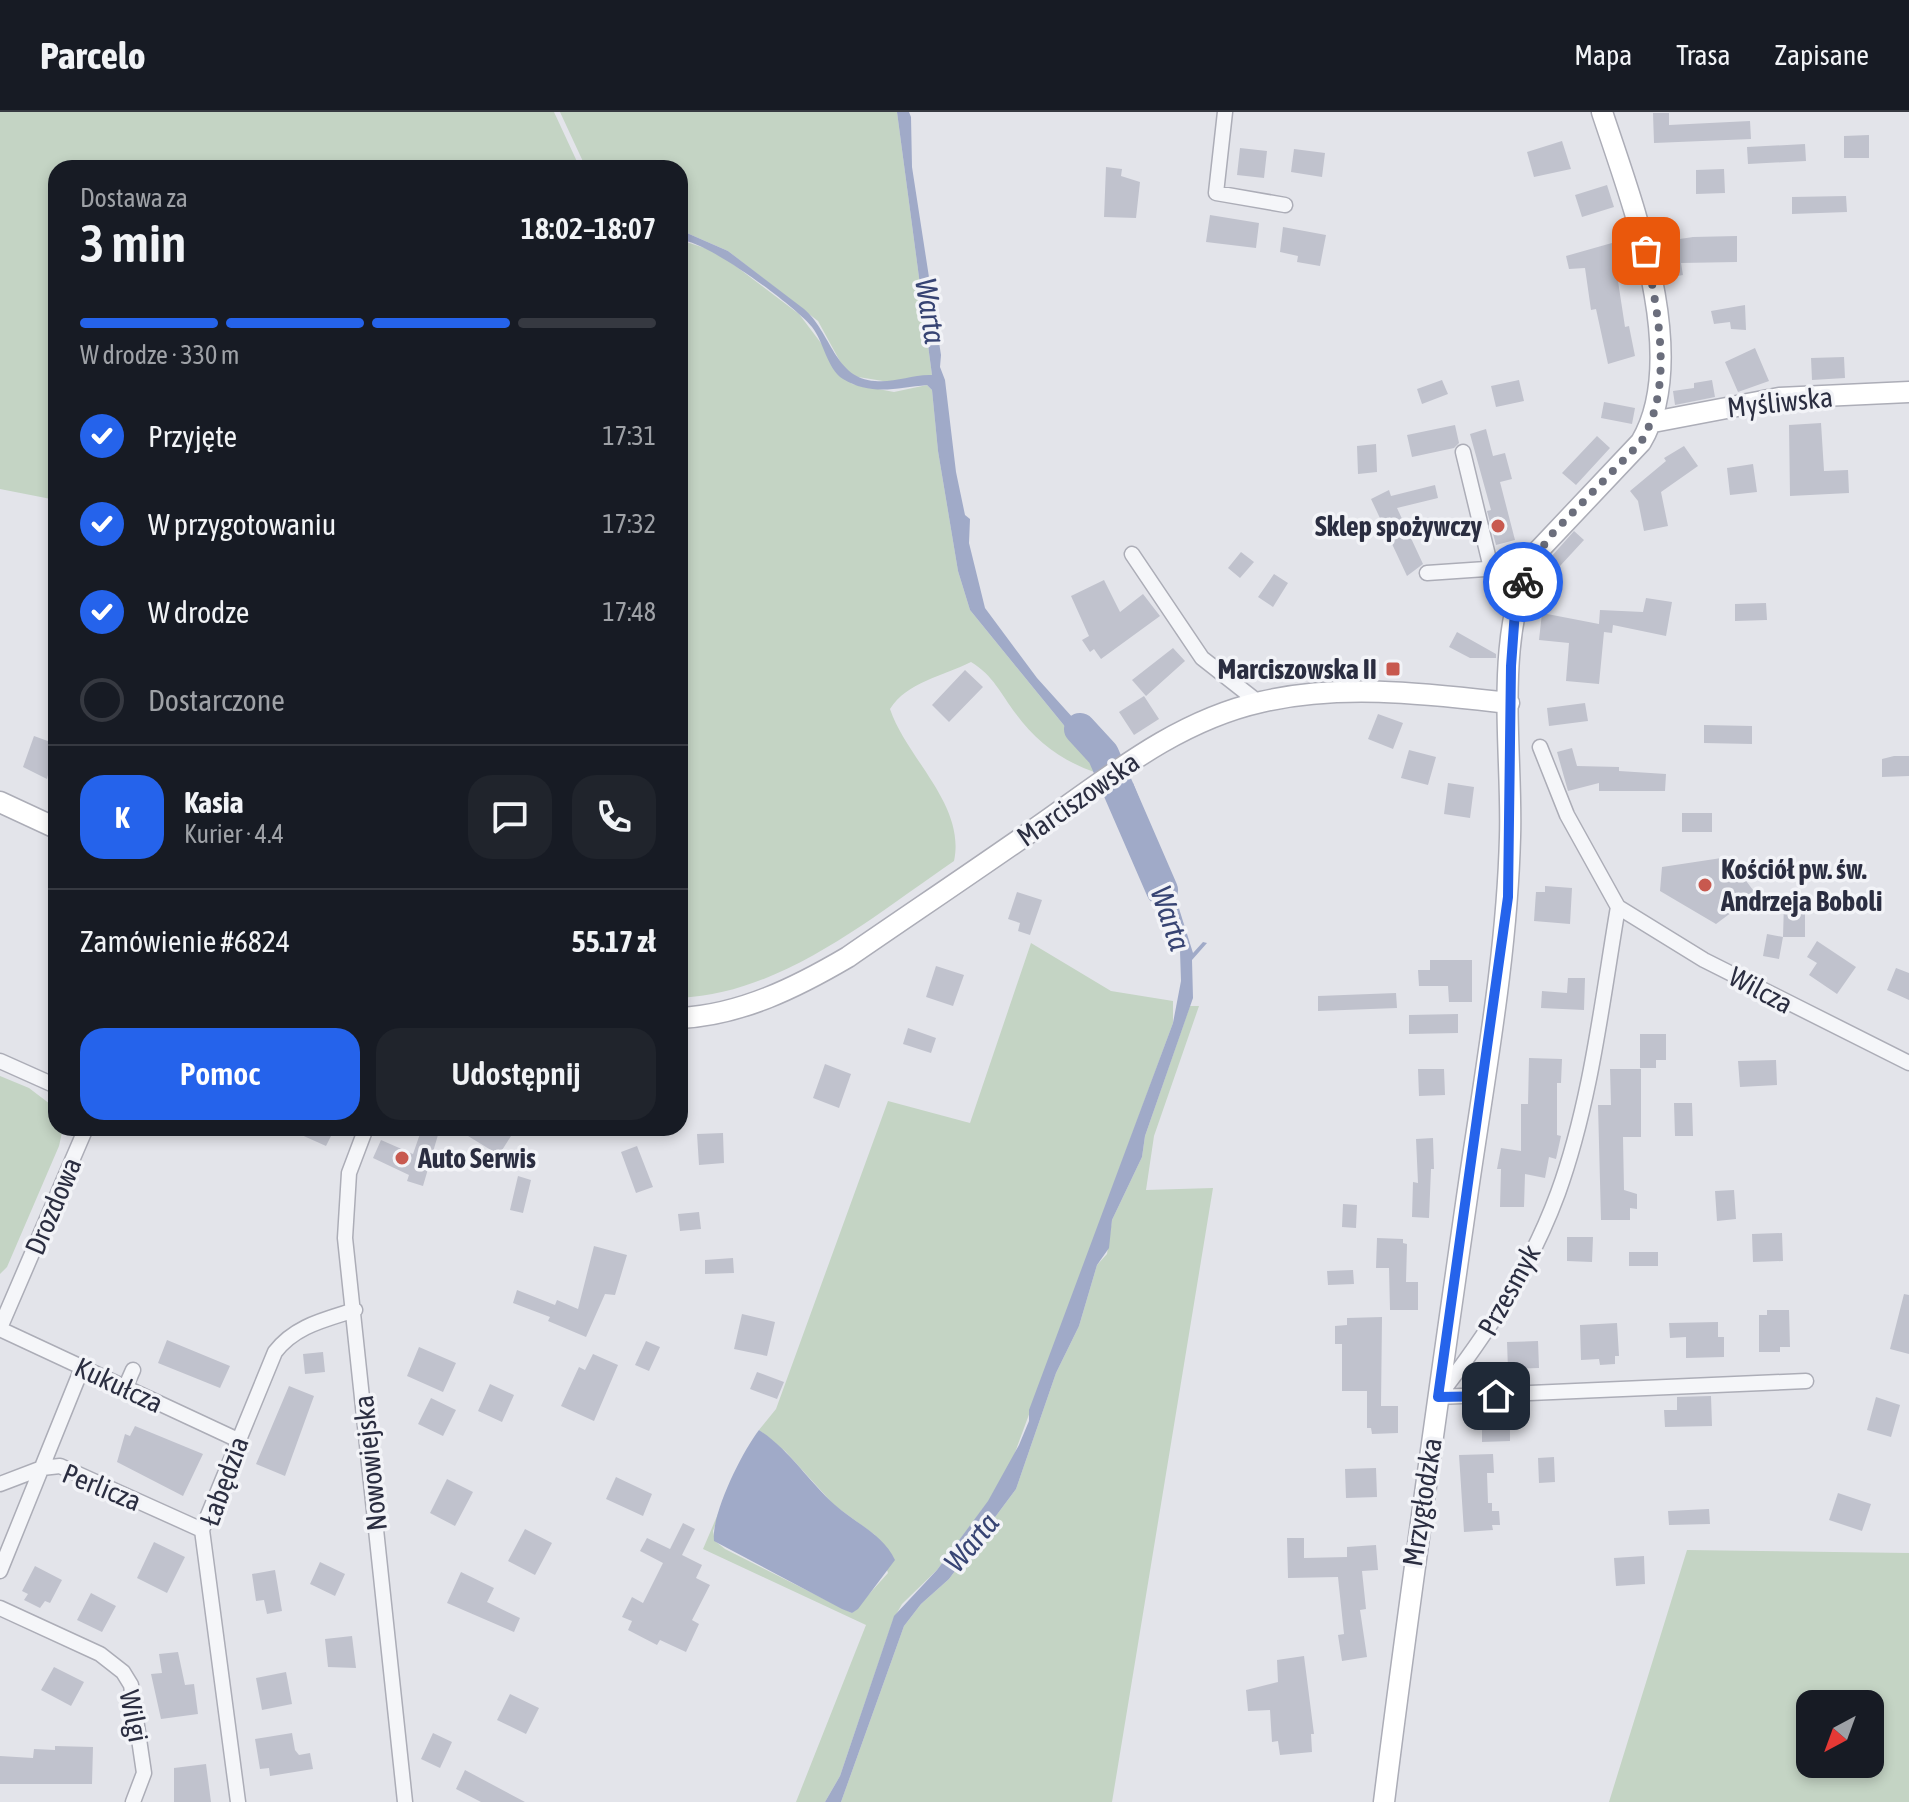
<!DOCTYPE html>
<html lang="pl">
<head>
<meta charset="utf-8">
<style>
	:root { --surface:#171b24; --page:#20242c; --text:#f1f3f6; --muted:#9ea1a6; --line:#363941; --accent:#2563eb }
	body { margin:0; font-family:"Asap Condensed",sans-serif; background:var(--page); color:var(--text); height:100vh; display:flex; flex-direction:column; font-size:30px; white-space:nowrap }
	* { box-sizing:border-box; margin:0 }
	p { font-size:26px; color:var(--muted) }
	.icon { flex:none; width:44px; height:44px; fill:none; stroke:currentColor; stroke-width:2; stroke-linecap:round; stroke-linejoin:round }
	.map { position:relative; flex:1; overflow:hidden }
	.drawer { position:absolute; left:48px; top:48px; width:640px; height:976px; display:flex; flex-direction:column; background:var(--surface); border-radius:24px; box-shadow:0 4px 12px #0003 }
	.drawer>* { flex:none }
	.needle { width:52px; rotate:221deg }
	.tools { position:absolute; left:1796px; top:1578px; display:grid; gap:16px }
	.tools a { display:grid; place-items:center; width:88px; height:88px; border-radius:16px; background:var(--surface); box-shadow:0 4px 12px #0003; font-size:40px }
	.pin { position:absolute; display:grid; place-items:center; width:68px; height:68px; color:#fff; margin:-34px; border-radius:16px; box-shadow:0 4px 12px #0006 }
	.courier { position:absolute; display:grid; place-items:center; width:80px; height:80px; margin:-40px; border:6px solid #2563eb; border-radius:50%; background:#fff; color:#222; box-shadow:0 2px 10px #0007 }
	.head em { font-style:normal; font-weight:600 }
	.head div { display:flex; flex-direction:column-reverse }
	.head { display:flex; align-items:center; justify-content:space-between; height:136px; padding:0 32px }
	h1 { font-size:52px; font-weight:600; line-height:60px }
	.bar { display:grid; grid-template-columns:repeat(4,1fr); gap:12px 8px; align-content:center; height:96px; padding:0 32px }
	.bar i { height:10px; border-radius:6px; background:var(--line) }
	.bar .current { background:var(--accent) }
	.bar p { grid-column:span 4 }
	.line { display:flex; align-items:center; gap:20px; padding:0 32px; border-top:2px solid var(--line) }
	.line div { flex:1 }
	.round { display:grid; place-items:center; flex:none; width:84px; height:84px; border-radius:24px; background:var(--page) }
	ol { padding:0 32px; list-style:none }
	li { display:flex; align-items:center; gap:24px; height:88px }
	li p { margin-inline-start:auto }
	li .icon { padding:8px; border-radius:50%; background:var(--accent); color:#fff; stroke-width:4 }
	li:last-child { color:var(--muted) }
	li i { width:44px; height:44px; border:4px solid var(--line); border-radius:50% }
	.button { display:flex; gap:16px; margin-top:auto; padding:16px 32px }
	.button a { flex:1; height:92px; border-radius:24px; background:var(--accent); color:#fff; font-size:32px; font-weight:600; line-height:92px; text-align:center }
	.button a+a { background:var(--page); color:var(--text) }
	header { display:flex; align-items:center; gap:48px; box-sizing:border-box; height:112px; padding:0 40px; background:var(--surface); border-bottom:2px solid var(--line) }
	header strong { font-size:38px }
	nav { display:flex; gap:44px; margin-inline-start:auto; font-size:28px }
	.map>svg:first-child { display:block }
	.green { fill:#c4d4c4; fill-rule:evenodd }
	.water { fill:#a0aac8 }
	.lines { fill:none; stroke-linecap:round; stroke-linejoin:round }
	.river { stroke:#a0aac8; stroke-width:32 }
	.building { fill:#c0c2cd }
	.street-casing { stroke:#acadb7; stroke-width:17 }
	.secondary-casing { stroke:#acadb7; stroke-width:23 }
	.street { stroke:#f5f6f9; stroke-width:14 }
	.secondary { stroke:#fff; stroke-width:20 }
	.done { stroke:#6b6e7c; stroke-width:8; stroke-dasharray:0 14.4 }
	.route { stroke:#2563eb; stroke-width:10 }
	.poi-dot { fill:#c8594f; stroke:#f2f3f7; stroke-width:3 }
	.labels { text-anchor:middle; dominant-baseline:central; stroke-width:7; stroke-linejoin:round; paint-order:stroke }
	.street-label { font-size:28px; fill:#2b2e41; stroke:#f2f3f7 }
	.poi-label { font-size:28px; font-weight:bold; fill:#2b2e41; stroke:#f2f3f7; text-anchor:end }
	.water-label { font-size:30px; font-style:italic; fill:#374473; stroke:#f2f3f7 }
</style>
</head>
<body>
<header>
<strong>Parcelo</strong>
<nav><a>Mapa</a><a>Trasa</a><a>Zapisane</a></nav>
</header>
<div class="map">
<svg width="1909" height="1690" viewBox="0 0 1909 1690">
	<rect width="100%" height="100%" fill="#e3e4ea"/>
	<path class="green" d="M0,0H554L580,56H56V388L0,377Z
		M560,0H897L932,263L889,270L852,264L842,253L818,209L728,139L680,118V56H586Z
		M680,128L717,140L799,202L852,272L894,280L927,273L932,278L938,339L958,459L970,498L1067,617L1102,653L1097,661C1064,650 1037,631 1016,602C1001,582 993,563 971,550C943,564 907,570 890,597C907,647 966,693 954,749C872,805 783,881 680,886Z
		M1031,831L1111,879L1173,889V911L1013,1346L988,1390L937,1458L902,1492L893,1508L840,1664L825,1690H796L866,1513L703,1437L729,1376L713,1419L715,1429L725,1437L852,1501L888,1461L875,1423L834,1393L785,1339L759,1318L776,1297L888,989L970,1011Z
		M1190,894H1199L1154,1024L1146,1078L1213,1076L1112,1690H841L904,1514L921,1492L949,1467L1016,1377L1056,1261L1079,1214L1097,1153L1107,1142L1112,1108L1142,1045L1145,1024Z
		M0,964L29,976L54,995L56,1016H63L59,1034L7,1155L0,1162Z
		M1687,1438L1909,1441V1690H1609ZM1810,1592H1870V1652H1810Z"/>
	<path class="water" d="M897,0H909L911,5L912,55L941,243L940,255L945,268L956,360L965,403L970,407L969,431L985,496L1037,566L1110,647L1102,653L1067,617L970,498L958,459L938,339L932,278L927,273C897,276 871,284 843,267C827,257 824,230 812,215C795,194 706,128 680,128V118L728,139L804,197C831,220 835,267 875,269C895,271 913,262 932,263Z
		M1133,671L1151,717L1130,725L1111,687Z
		M1159,733L1193,841L1203,830L1207,831L1192,848L1193,886L1145,1024L1142,1045L1112,1108L1109,1136L1097,1153L1079,1214L1056,1261L1016,1377L949,1467L921,1492L904,1514L841,1690H825L840,1664L894,1504L937,1458L988,1389L1019,1333L1029,1309V1298L1173,911L1181,869L1180,839L1150,756L1136,741Z
		M759,1318C790,1338 808,1369 835,1393C855,1411 883,1422 895,1448L858,1497L852,1501L842,1497L714,1429C711,1402 742,1340 759,1318Z"/>
	<g class="lines">
		<path class="river" d="M1080,617L1103,642L1162,778"/>
	</g>
	<path class="building" d="M1653,1H1669V13L1750,9L1751,27L1654,31Z
		M1869,23V46H1844V24Z
		M1562,29L1571,57L1534,65L1527,40Z
		M1805,32L1806,49L1748,52L1747,35Z
		M1240,36L1267,39L1264,66L1237,63Z
		M1294,37L1325,41L1322,65L1291,60Z
		M1106,55L1122,57L1121,64L1140,70L1136,106L1104,105Z
		M1724,57L1725,81L1696,82V58Z
		M1607,73L1614,95L1582,105L1575,83Z
		M1846,84L1847,100L1792,102V85Z
		M1210,103L1259,111L1256,136L1206,130Z
		M1283,115L1326,123L1320,154L1297,150L1298,144L1280,140Z
		M1737,124V150L1681,151L1683,163L1666,166L1660,130L1693,125Z
		M1626,127L1633,152L1616,156L1625,215L1629,214L1635,244L1608,252L1596,197L1591,198L1585,156L1569,157L1566,144Z
		M1745,193L1746,218L1731,217L1730,210L1714,212L1711,199Z
		M1755,236L1769,269L1738,280L1725,250Z
		M1844,245L1845,266L1812,268L1811,246Z
		M1442,268L1448,282L1422,292L1417,277Z
		M1519,268L1524,289L1496,295L1491,274Z
		M1712,268L1715,285L1675,293L1673,279L1694,276V271Z
		M1604,290L1635,296L1632,312L1601,306Z
		M1821,311L1824,359L1848,358L1849,381L1790,384L1789,313Z
		M1455,313L1459,331L1454,336L1412,345L1407,323Z
		M1486,317L1493,344L1505,341L1512,367L1500,370L1515,428L1496,433L1487,399L1491,398L1470,322Z
		M1597,324L1610,336L1576,373L1562,361Z
		M1376,332L1377,360L1358,362L1357,334Z
		M1684,334L1698,354L1661,380L1668,414L1644,419L1638,389L1630,379L1666,349L1664,346Z
		M1753,352L1757,380L1730,383L1727,356Z
		M1435,373L1438,386L1397,396L1423,452L1407,464L1371,387L1389,378L1391,384Z
		M1574,419L1584,428L1560,454L1551,445Z
		M1241,440L1254,450L1240,466L1228,456Z
		M1274,462L1288,471L1273,495L1258,485Z
		M1104,468L1120,500L1143,482L1160,504L1101,547L1094,537L1090,540L1082,528L1089,524L1071,484Z
		M1646,486L1672,490L1666,524L1613,513L1612,521L1604,520L1599,572L1566,569L1569,531L1539,528L1542,501L1599,512L1600,498L1643,500Z
		M1766,491L1767,508L1735,509V492Z
		M1457,520L1496,542V546H1470L1449,535Z
		M1173,536L1185,549L1146,584L1132,568Z
		M965,558L983,575L949,610L932,593Z
		M1144,584L1159,607L1134,623L1119,600Z
		M1585,591L1588,609L1549,614L1547,596Z
		M1378,602L1403,611L1393,637L1368,627Z
		M1704,613L1752,614V632L1704,631Z
		M34,624L56,632V666L48,663L47,667L23,655Z
		M1572,636L1577,654L1619,655V659L1666,662L1665,679H1599V671L1568,679L1557,640Z
		M1409,638L1436,645L1428,673L1401,666Z
		M1894,644H1909V664L1882,665V647Z
		M1448,671L1474,675L1470,706L1444,702Z
		M1682,701H1712V720H1682Z
		M1728,745L1756,782L1716,812L1660,779L1662,755Z
		M1545,774L1572,776L1570,812L1534,809L1536,780H1545Z
		M1017,780L1042,788L1030,823L1018,819L1020,811L1008,807Z
		M1784,791H1805V825H1783Z
		M1767,822L1783,825L1779,847L1763,844Z
		M1817,829L1856,855L1837,882L1809,863L1817,851L1807,845Z
		M1430,848H1472V890H1449L1448,874H1419L1418,858H1430Z
		M936,854L964,863L953,894L926,885Z
		M1896,856L1909,861V888L1887,878Z
		M1568,866H1585L1584,898L1541,896L1542,879L1567,881Z
		M1396,881L1397,896L1318,899V884Z
		M1458,902V921L1409,922V903Z
		M908,916L936,926L931,941L903,932Z
		M1640,922H1666V948H1656V956H1640Z
		M1529,946L1562,947L1561,971H1557V1023L1561,1024L1556,1047L1549,1045L1545,1066L1525,1062L1524,1095H1500L1501,1057H1497L1501,1036L1521,1039V992H1528Z
		M1776,948L1777,973L1740,975L1738,949Z
		M825,952L851,962L839,996L813,986Z
		M1418,957H1444L1445,983L1419,984Z
		M1610,957H1641V1025H1623L1624,1078L1637,1082V1097L1630,1096V1108H1601L1598,993H1611Z
		M1674,991H1692L1693,1024H1675Z
		M286,1016H335L326,1034Z
		M422,1016H440L423,1074L407,1069L409,1063L373,1046L381,1028L413,1042Z
		M455,1016H516L499,1043Z
		M723,1021L724,1051L699,1053L697,1022Z
		M1433,1026L1434,1057H1431L1429,1106L1412,1105L1413,1070L1418,1071L1416,1027Z
		M637,1034L653,1075L636,1081L621,1040Z
		M518,1064L531,1068L523,1101L510,1098Z
		M1734,1078L1736,1107L1717,1109L1715,1079Z
		M1343,1092L1357,1093L1356,1116L1342,1115Z
		M699,1100L701,1117L680,1119L678,1102Z
		M1782,1121L1783,1149L1753,1150L1752,1122Z
		M1567,1125H1593L1592,1150L1567,1149Z
		M1377,1126L1403,1127V1131L1407,1132L1406,1170H1418V1198H1390L1389,1156H1376Z
		M594,1134L627,1143L615,1183L605,1182L586,1225L548,1209L550,1205L513,1191L517,1178L555,1193L557,1188L578,1197Z
		M1629,1140H1658V1154H1629Z
		M733,1146L734,1161L705,1162V1148Z
		M1353,1158L1354,1172L1328,1173L1327,1159Z
		M1904,1182L1909,1183V1242L1890,1237Z
		M1767,1198H1789L1790,1235H1780V1240H1759V1203H1767Z
		M742,1202L775,1210L767,1244L734,1237Z
		M1382,1205L1381,1294H1398V1321L1372,1322L1371,1316H1367V1279H1342V1232H1335V1214L1347,1213V1206Z
		M1718,1210V1225H1724V1245L1686,1246V1225L1670,1226L1669,1211Z
		M1617,1211L1619,1244H1615V1252L1600,1253L1599,1247L1581,1248L1580,1213Z
		M167,1228L230,1254L220,1276L158,1251Z
		M646,1229L660,1235L649,1259L635,1253Z
		M1538,1229L1539,1256L1508,1257L1507,1230Z
		M419,1235L456,1251L443,1280L407,1264Z
		M323,1240L325,1260L305,1262L303,1242Z
		M593,1242L618,1253L594,1309L561,1294L579,1255L585,1258Z
		M757,1260L784,1270L777,1287L750,1277Z
		M490,1272L514,1283L502,1310L478,1299Z
		M289,1274L314,1284L285,1364L256,1352Z
		M1711,1284L1712,1314L1665,1315L1664,1298H1677V1285Z
		M1876,1285L1900,1293L1891,1325L1867,1318Z
		M431,1286L456,1298L443,1324L418,1312Z
		M1482,1300H1510V1329L1482,1330Z
		M135,1314L203,1342L183,1384L117,1350L125,1322L130,1324Z
		M1493,1342L1494,1361H1487L1488,1391H1492V1399H1499L1500,1413H1492L1493,1418L1464,1420L1459,1343Z
		M1554,1345L1555,1370L1539,1371L1538,1346Z
		M1376,1356L1377,1385L1346,1386L1345,1357Z
		M616,1365L652,1382L643,1404L606,1387Z
		M447,1367L473,1380L455,1414L430,1401Z
		M1838,1381L1871,1392L1862,1419L1829,1408Z
		M1709,1397L1710,1412L1669,1413L1668,1399Z
		M683,1411L695,1417L682,1443L702,1453L696,1466L710,1473L692,1508L699,1512L686,1540L660,1528L657,1533L628,1518L632,1509L622,1505L632,1485L643,1491L663,1451L640,1439L647,1426L670,1437Z
		M525,1417L552,1431L535,1463L508,1449Z
		M1287,1426H1304V1446L1347,1445V1435L1376,1433L1378,1458L1362,1459L1366,1497L1360,1498L1367,1545L1342,1549L1338,1523L1344,1522L1338,1465L1288,1466Z
		M154,1430L185,1445L167,1481L137,1466Z
		M1644,1444L1645,1472L1616,1474L1614,1446Z
		M320,1450L345,1462L335,1484L310,1472Z
		M35,1454L62,1468L50,1491L45,1489L40,1496L24,1488L28,1482L22,1479Z
		M275,1458L282,1499L267,1502L264,1488L256,1489L252,1462Z
		M461,1460L494,1476L487,1490L520,1506L514,1520L447,1491Z
		M91,1481L116,1494L102,1520L77,1508Z
		M352,1524L356,1556L328,1555L325,1527Z
		M178,1540L185,1573L194,1572L198,1602L161,1607L151,1562L162,1561L159,1542Z
		M1304,1544L1314,1622H1311L1312,1640L1280,1643L1278,1629L1272,1630L1270,1598L1248,1599L1246,1578L1278,1570L1277,1548Z
		M54,1555L84,1570L71,1594L41,1578Z
		M286,1560L292,1592L262,1598L256,1566Z
		M510,1582L539,1596L526,1622L497,1608Z
		M292,1621L295,1638L299,1643L310,1641L313,1657L270,1664L269,1656L260,1657L255,1627Z
		M433,1621L452,1630L440,1656L421,1647Z
		M55,1634L93,1635L92,1672H0V1644L33,1646L34,1637L55,1638Z
		M206,1652L211,1690H174V1656Z
		M465,1658L525,1690H481L456,1677Z"/>
	<g class="lines">
		<g class="street-casing">
			<path id="street" d="M1225,0L1216,81L1285,93
				M1463,340L1491,456
				M1132,442L1202,546L1258,590
				M1427,461L1529,454
				M1540,635L1567,703L1618,795L1704,848L1909,951
				M1618,795C1602,889 1591,990 1558,1081C1530,1157 1487,1222 1438,1285L1806,1269
				M0,949L56,974
				M366,1016L349,1061L345,1126L405,1690
				M0,1216L86,1016
				M0,1217L238,1328
				M125,1276L133,1258
				M0,1372L42,1356L60,1354L202,1418
				M0,1459L82,1256
				M0,1496L100,1542L123,1560L131,1573L144,1661L133,1690
				M238,1690L202,1418L275,1240C295,1214 324,1208 355,1198"/>
		</g>
		<g class="secondary-casing">
			<path id="secondary" d="M1653,310L1779,286L1909,280
				M0,690L56,716
				M680,906C741,903 797,875 848,845C912,801 976,758 1039,714C1109,665 1176,609 1261,590C1342,571 1428,582 1509,591
				M1384,1690C1409,1488 1438,1287 1467,1085C1484,966 1507,845 1510,725C1513,638 1491,513 1539,438L1641,330C1692,244 1631,88 1602,0"/>
		</g>
		<use href="#street" class="street"/>
		<use href="#secondary" class="secondary"/>
	</g>
	<g class="lines">
		<path class="done" d="M1523,470L1529,454L1552,422L1641,330C1675,273 1657,200 1646,139"/>
		<path class="route" d="M1496,1284L1438,1285L1508,785L1511,554L1515,499L1523,470"/>
	</g>
	<g class="poi-dot">
		<circle cx="1498" cy="414" r="8"/>
		<rect x="1385" y="549" width="16" height="16" rx="4"/>
		<circle cx="1705" cy="773" r="8"/>
		<circle cx="402" cy="1046" r="8"/>
	</g>
	<g class="labels">
		<g class="street-label">
			<text transform="translate(1780 290) rotate(-6)">Myśliwska</text>
			<text transform="translate(1078 687) rotate(-35)">Marciszowska</text>
			<text transform="translate(1761 878) rotate(28)">Wilcza</text>
			<text transform="translate(53 1094) rotate(-67)">Drozdowa</text>
			<text transform="translate(1509 1178) rotate(-61)">Przesmyk</text>
			<text transform="translate(119 1273) rotate(25)">Kukułcza</text>
			<text transform="translate(370 1351) rotate(-96)">Nowowiejska</text>
			<text transform="translate(224 1369) rotate(-70)">Łabędzia</text>
			<text transform="translate(102 1375) rotate(22)">Perlicza</text>
			<text transform="translate(1422 1390) rotate(-81)">Mrzygłodzka</text>
			<text transform="translate(134 1604) rotate(79)">Wilgi</text>
		</g>
		<g class="poi-label">
			<text x="1482" y="414">Sklep spożywczy</text>
			<text x="1377" y="557">Marciszowska II</text>
			<text x="1721" y="757" text-anchor="start">Kościół pw. św.<tspan x="1721" dy="32">Andrzeja Boboli</tspan></text>
			<text x="418" y="1046" text-anchor="start">Auto Serwis</text>
		</g>
		<g class="water-label">
			<text transform="translate(931 199) rotate(81)">Warta</text>
			<text transform="translate(1171 806) rotate(71)">Warta</text>
			<text transform="translate(971 1430) rotate(-50)">Warta</text>
		</g>
	</g>
</svg>
<div class="tools">
<a><svg class="needle" viewBox="-14 -14 28 28"><path d="M0-13l5 13h-10z" fill="#e53935"/><path d="M0 13l5-13h-10z" fill="#9ea1a6"/></svg></a>
</div>
<div class="pin" style="left:1646px;top:139px;background:#ea580c"><svg class="icon" aria-label="bag" viewBox="0 0 24 24"><path d="M5 8h14l-1 12H6zM9 8a3 3 0 0 1 6 0"/></svg></div>
<div class="pin" style="left:1496px;top:1284px;background:#1f2937"><svg class="icon" aria-label="home" viewBox="0 0 24 24"><path d="M3 11l9-7 9 7M6 9v11h12V9"/></svg></div>
<div class="courier" style="left:1523px;top:470px"><svg class="icon" aria-label="bike" viewBox="0 0 24 24"><circle cx="6" cy="16" r="4"/><circle cx="18" cy="16" r="4"/><path d="M6 16l4-8h5l3 8M10 8l3 8H6M13 5h3"/></svg></div>
<section class="drawer">
<div class="head"><div><h1>3 min</h1><p>Dostawa za</p></div><em>18:02–18:07</em></div>
<div class="bar"><i class="current"></i><i class="current"></i><i class="current"></i><i></i><p>W drodze · 330 m</p></div>
<ol>
<li><svg class="icon" aria-label="check" viewBox="0 0 24 24"><path d="M5 12l5 5 9-10"/></svg>Przyjęte<p>17:31</p></li>
<li><svg class="icon" aria-label="check" viewBox="0 0 24 24"><path d="M5 12l5 5 9-10"/></svg>W przygotowaniu<p>17:32</p></li>
<li><svg class="icon" aria-label="check" viewBox="0 0 24 24"><path d="M5 12l5 5 9-10"/></svg>W drodze<p>17:48</p></li>
<li><i></i>Dostarczone</li>
</ol>
<div class="line" style="height:144px"><b class="round" style="background:var(--accent);color:#fff">K</b><div><b>Kasia</b><p>Kurier · 4.4</p></div><a class="round"><svg class="icon" aria-label="chat" viewBox="0 0 24 24"><path d="M4 5h16v11H9l-5 4z"/></svg></a><a class="round"><svg class="icon" aria-label="phone" viewBox="0 0 24 24"><path d="M5 4h4l2 5-3 2q2 4 5 5l2-3 5 2v4C11 20 4 13 5 4z"/></svg></a></div>
<div class="line" style="height:104px"><div>Zamówienie #6824</div><b>55.17 zł</b></div>
<div class="button"><a>Pomoc</a><a>Udostępnij</a></div>
</section>
</div>
</body>
</html>
